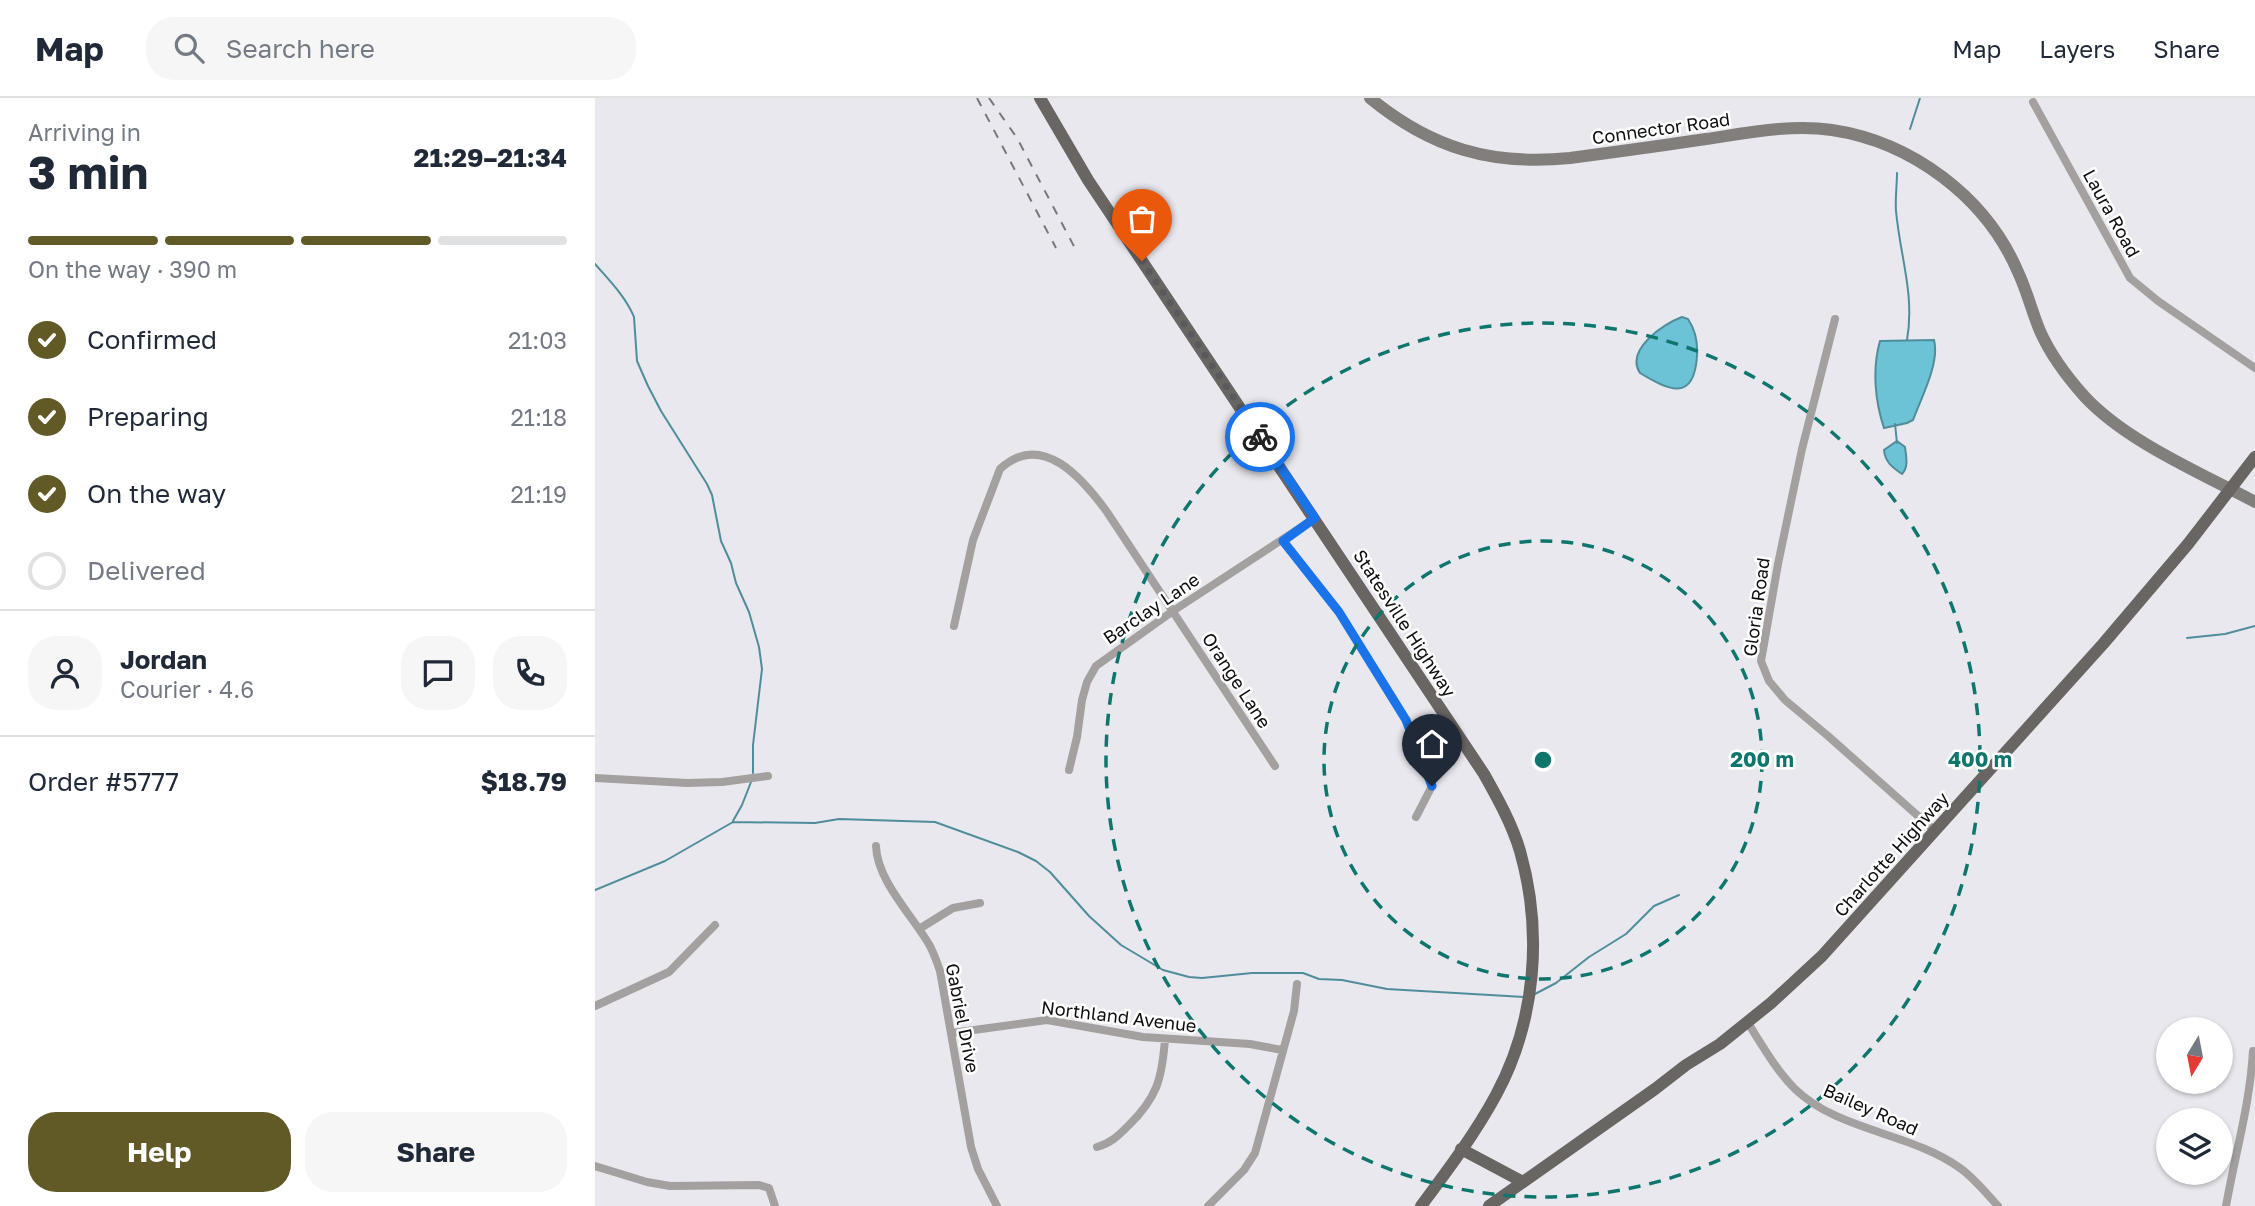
<!DOCTYPE html>
<html lang="en">
<head>
<meta charset="utf-8">
<style>
	:root { --surface:#fff; --page:#f6f6f7; --text:#1f2937; --muted:#747a83; --line:#e0e1e3; --accent:#625a26 }
	body { margin:0; font-family:"Golos Text",sans-serif; background:var(--page); color:var(--text); height:100vh; display:flex; flex-direction:column; font-size:26px; white-space:nowrap }
	* { box-sizing:border-box; margin:0 }
	p { font-size:23px; color:var(--muted) }
	.icon { flex:none; width:38px; height:38px; fill:none; stroke:currentColor; stroke-width:2; stroke-linecap:round; stroke-linejoin:round }
	.map { position:relative; flex:1; overflow:hidden }
	.details { display:flex; flex-direction:column; background:var(--surface); width:595px }
	.details>* { flex:none }
	.needle { width:46px; rotate:190deg }
	.buttons { position:absolute; left:1561px; top:919px; display:grid; gap:14px }
	.buttons a { display:grid; place-items:center; width:77px; height:77px; border-radius:50%; background:var(--surface); box-shadow:0 2px 5px #0004; font-size:35px }
	.pin { position:absolute; display:grid; place-items:center; width:60px; height:60px; color:#fff; margin:-72px -30px; border-radius:50% 50% 50% 0; rotate:-45deg; box-shadow:0 0 7px #0007 }
	.pin .icon { rotate:45deg }
	.courier { position:absolute; display:grid; place-items:center; width:70px; height:70px; margin:-35px; border:5px solid #1a73e8; border-radius:50%; background:#fff; color:#222; box-shadow:0 2px 9px #0007 }
	.head em { font-style:normal; font-weight:700 }
	.head div { display:flex; flex-direction:column-reverse }
	.head { display:flex; align-items:center; justify-content:space-between; height:119px; padding:0 28px }
	h1 { font-size:46px; font-weight:700; line-height:52px }
	.bar { display:grid; grid-template-columns:repeat(4,1fr); gap:10px 7px; align-content:center; height:84px; padding:0 28px }
	.bar i { height:9px; border-radius:5px; background:var(--line) }
	.bar .on { background:var(--accent) }
	.bar p { grid-column:span 4 }
	.line { display:flex; align-items:center; gap:18px; padding:0 28px; border-top:2px solid var(--line) }
	.line div { flex:1 }
	.round { display:grid; place-items:center; flex:none; width:74px; height:74px; border-radius:28px; background:var(--page) }
	ol { padding:0 28px; list-style:none }
	li { display:flex; align-items:center; gap:21px; height:77px }
	li p { margin-inline-start:auto }
	li .icon { padding:7px; border-radius:50%; background:var(--accent); color:#fff; stroke-width:4 }
	li:last-child { color:var(--muted) }
	li i { width:38px; height:38px; border:4px solid var(--line); border-radius:50% }
	.cta { display:flex; gap:14px; margin-top:auto; padding:14px 28px }
	.cta a { flex:1; height:80px; border-radius:28px; background:var(--accent); color:#fff; font-size:28px; font-weight:700; line-height:80px; text-align:center }
	.cta a+a { background:var(--page); color:var(--text) }
	header { display:flex; align-items:center; gap:42px; box-sizing:border-box; height:98px; padding:0 35px; background:var(--surface); border-bottom:2px solid var(--line) }
	header strong { font-size:33px }
	nav { display:flex; gap:38px; margin-inline-start:auto; font-size:24px }
	.search { width:490px; height:63px; background:var(--page); display:flex; align-items:center; gap:18px; box-sizing:border-box; padding:0 24px; border-radius:28px; color:var(--muted); font-size:26px }
	main { display:flex; flex:1; min-height:0 }
	.map>svg:first-child { display:block }
	.water { fill:#6dc3d6; stroke:#508d9b; stroke-width:2 }
	.lines { fill:none; stroke-linecap:round; stroke-linejoin:round }
	.stream { stroke:#508d9b; stroke-width:2 }
	.street { stroke:#a3a09f; stroke-width:8 }
	.secondary { stroke:#817e7c; stroke-width:12 }
	.primary { stroke:#696563; stroke-width:12 }
	.rail { stroke:#78787c; stroke-width:2; stroke-dasharray:9 9; stroke-linecap:butt }
	.done { stroke:#5a5a5e; stroke-width:7; stroke-dasharray:0 12.6 }
	.route { stroke:#1a73e8; stroke-width:9 }
	.ring { fill:none; stroke:#0f766e; stroke-width:3.5; stroke-dasharray:12 9 }
	.labels { text-anchor:middle; dominant-baseline:central; stroke-width:5; stroke-linejoin:round; paint-order:stroke }
	.street-label { font-size:18px; fill:#0e0e10; stroke:#fff }
	.centre { fill:#0f766e; stroke:#fff; stroke-width:3.5 }
	.ring-label { font-size:21px; text-anchor:middle; font-weight:bold; fill:#0f766e; stroke:#fff; stroke-width:5; stroke-linejoin:round; paint-order:stroke }
</style>
</head>
<body>
<header>
<strong>Map</strong>
<div class="search"><svg class="icon" aria-label="search" viewBox="0 0 24 24"><circle cx="10" cy="10" r="6"/><path d="M15 15l6 6"/></svg>Search here</div>
<nav><a>Map</a><a>Layers</a><a>Share</a></nav>
</header>
<main>
<section class="details">
<div class="head"><div><h1>3 min</h1><p>Arriving in</p></div><em>21:29–21:34</em></div>
<div class="bar"><i class="on"></i><i class="on"></i><i class="on"></i><i></i><p>On the way · 390 m</p></div>
<ol>
<li><svg class="icon" aria-label="check" viewBox="0 0 24 24"><path d="M5 12l5 5 9-10"/></svg>Confirmed<p>21:03</p></li>
<li><svg class="icon" aria-label="check" viewBox="0 0 24 24"><path d="M5 12l5 5 9-10"/></svg>Preparing<p>21:18</p></li>
<li><svg class="icon" aria-label="check" viewBox="0 0 24 24"><path d="M5 12l5 5 9-10"/></svg>On the way<p>21:19</p></li>
<li><i></i>Delivered</li>
</ol>
<div class="line" style="height:126px"><a class="round"><svg class="icon" aria-label="person" viewBox="0 0 24 24"><circle cx="12" cy="8" r="4"/><path d="M4 21q1-7 8-7t8 7"/></svg></a><div><b>Jordan</b><p>Courier · 4.6</p></div><a class="round"><svg class="icon" aria-label="chat" viewBox="0 0 24 24"><path d="M4 5h16v11H9l-5 4z"/></svg></a><a class="round"><svg class="icon" aria-label="phone" viewBox="0 0 24 24"><path d="M5 4h4l2 5-3 2q2 4 5 5l2-3 5 2v4C11 20 4 13 5 4z"/></svg></a></div>
<div class="line" style="height:91px"><div>Order #5777</div><b>$18.79</b></div>
<div class="cta"><a>Help</a><a>Share</a></div>
</section>
<div class="map">
<svg width="1660" height="1108" viewBox="0 0 1660 1108">
	<rect width="100%" height="100%" fill="#e8e8ee"/>
	<path class="water" d="M1087,219L1093,221C1101,233 1103,244 1102,258C1099,305 1073,292 1045,275C1030,252 1068,226 1087,219Z
		M1339,242C1345,265 1326,300 1318,322L1312,325L1289,330C1280,303 1277,271 1285,243Z
		M1302,343L1310,349C1311,358 1314,369 1307,376C1297,369 1290,364 1289,352Z"/>
	<g class="lines">
		<path class="stream" d="M1315,31L1325,0
			M1302,75C1302,87 1300,101 1301,113C1305,158 1320,196 1312,242
			M0,166C14,182 31,199 39,219L42,263L53,288L66,313L112,386L117,397L126,443L136,465L141,485L154,514L164,549L167,571L158,647V675
			M1300,326L1302,345
			M1592,540L1630,536L1660,528
			M138,723L147,707L156,684
			M0,792L70,763L138,724L220,725L244,721L340,724L423,754L441,763L455,774L494,818L526,847L568,872L594,879L607,880L657,875H708L724,881L747,882L792,891L929,899
			M938,897L961,885L994,859L1031,836L1059,808L1084,797"/>
		<path class="street" d="M1438,4L1535,180L1563,203L1660,270
			M1240,221L1207,351L1183,466L1166,563L1174,583L1190,602L1233,638L1340,733
			M688,443L744,514L811,622L837,688L821,719
			M359,528L378,442L405,371C447,332 488,381 512,414L680,668
			M474,672L482,639L487,602L492,584L501,568L578,513L720,420
			M0,680L92,685L127,684L173,678
			M281,748C282,783 318,818 335,848C339,856 342,864 345,873L376,1049L383,1071L402,1108
			M324,831L358,810L385,805
			M0,908L74,874L120,827
			M1153,925C1167,947 1181,972 1200,991C1243,1033 1317,1035 1365,1070C1379,1080 1391,1095 1403,1108
			M357,935L452,922L548,939L655,946L687,952
			M502,1049C516,1045 523,1038 533,1028C562,1000 567,981 570,941
			M0,1068L52,1084L75,1088L164,1087L174,1090L180,1108
			M613,1108L649,1072L660,1055L699,913L702,886
			M1631,1108C1640,1057 1655,1006 1658,953"/>
		<path class="secondary" d="M775,0C836,50 896,68 975,60C1020,54 1065,48 1111,41C1152,35 1195,26 1237,32C1317,44 1391,99 1423,174C1432,193 1437,214 1445,233C1456,258 1472,279 1490,299C1532,344 1606,375 1660,404"/>
		<path class="primary" d="M445,0L493,82L889,676C903,701 917,726 925,753C948,834 941,923 901,997C880,1036 852,1073 826,1108
			M866,1051L928,1084
			M894,1108L1060,991L1091,967L1125,946L1176,905L1227,858L1508,546L1593,446L1660,359"/>
		<path class="rail" d="M382,0L461,150
			M394,0L422,40L482,154"/>
	</g>
	<g class="lines">
		<path class="done" d="M547,163L665,339"/>
		<path class="route" d="M665,339L720,420L688,443L744,514L811,622L837,688"/>
	</g>
	<g class="ring">
		<circle cx="948" cy="662" r="219"/>
		<circle cx="948" cy="662" r="437"/>
	</g>
	<g class="labels">
		<g class="street-label">
			<text transform="translate(1066 30) rotate(-8)">Connector Road</text>
			<text transform="translate(1517 115) rotate(61)">Laura Road</text>
			<text transform="translate(1161 509) rotate(-82)">Gloria Road</text>
			<text transform="translate(556 510) rotate(-34)">Barclay Lane</text>
			<text transform="translate(810 525) rotate(57)">Statesville Highway</text>
			<text transform="translate(642 582) rotate(57)">Orange Lane</text>
			<text transform="translate(1296 756) rotate(-48)">Charlotte Highway</text>
			<text transform="translate(524 918) rotate(7)">Northland Avenue</text>
			<text transform="translate(368 920) rotate(79)">Gabriel Drive</text>
			<text transform="translate(1276 1011) rotate(24)">Bailey Road</text>
		</g>
	</g>
	<circle cx="948" cy="662" r="10" class="centre"/>
	<g class="ring-label">
		<text x="1167" y="669">200 m</text>
		<text x="1385" y="669">400 m</text>
	</g>
</svg>
<div class="buttons">
<a><svg class="needle" viewBox="-14 -14 28 28"><path d="M0-13l5 13h-10z" fill="#e53935"/><path d="M0 13l5-13h-10z" fill="#747a83"/></svg></a>
<a><svg class="icon" aria-label="layers" viewBox="0 0 24 24"><path d="M12 4l9 5-9 5-9-5zM3 14l9 5 9-5"/></svg></a>
</div>
<div class="pin" style="left:547px;top:163px;background:#ea580c"><svg class="icon" aria-label="bag" viewBox="0 0 24 24"><path d="M5 8h14l-1 12H6zM9 8a3 3 0 0 1 6 0"/></svg></div>
<div class="pin" style="left:837px;top:688px;background:#1f2937"><svg class="icon" aria-label="home" viewBox="0 0 24 24"><path d="M3 11l9-7 9 7M6 9v11h12V9"/></svg></div>
<div class="courier" style="left:665px;top:339px"><svg class="icon" aria-label="bike" viewBox="0 0 24 24"><circle cx="6" cy="16" r="4"/><circle cx="18" cy="16" r="4"/><path d="M6 16l4-8h5l3 8M10 8l3 8H6M13 5h3"/></svg></div>
</div>
</main>
</body>
</html>
